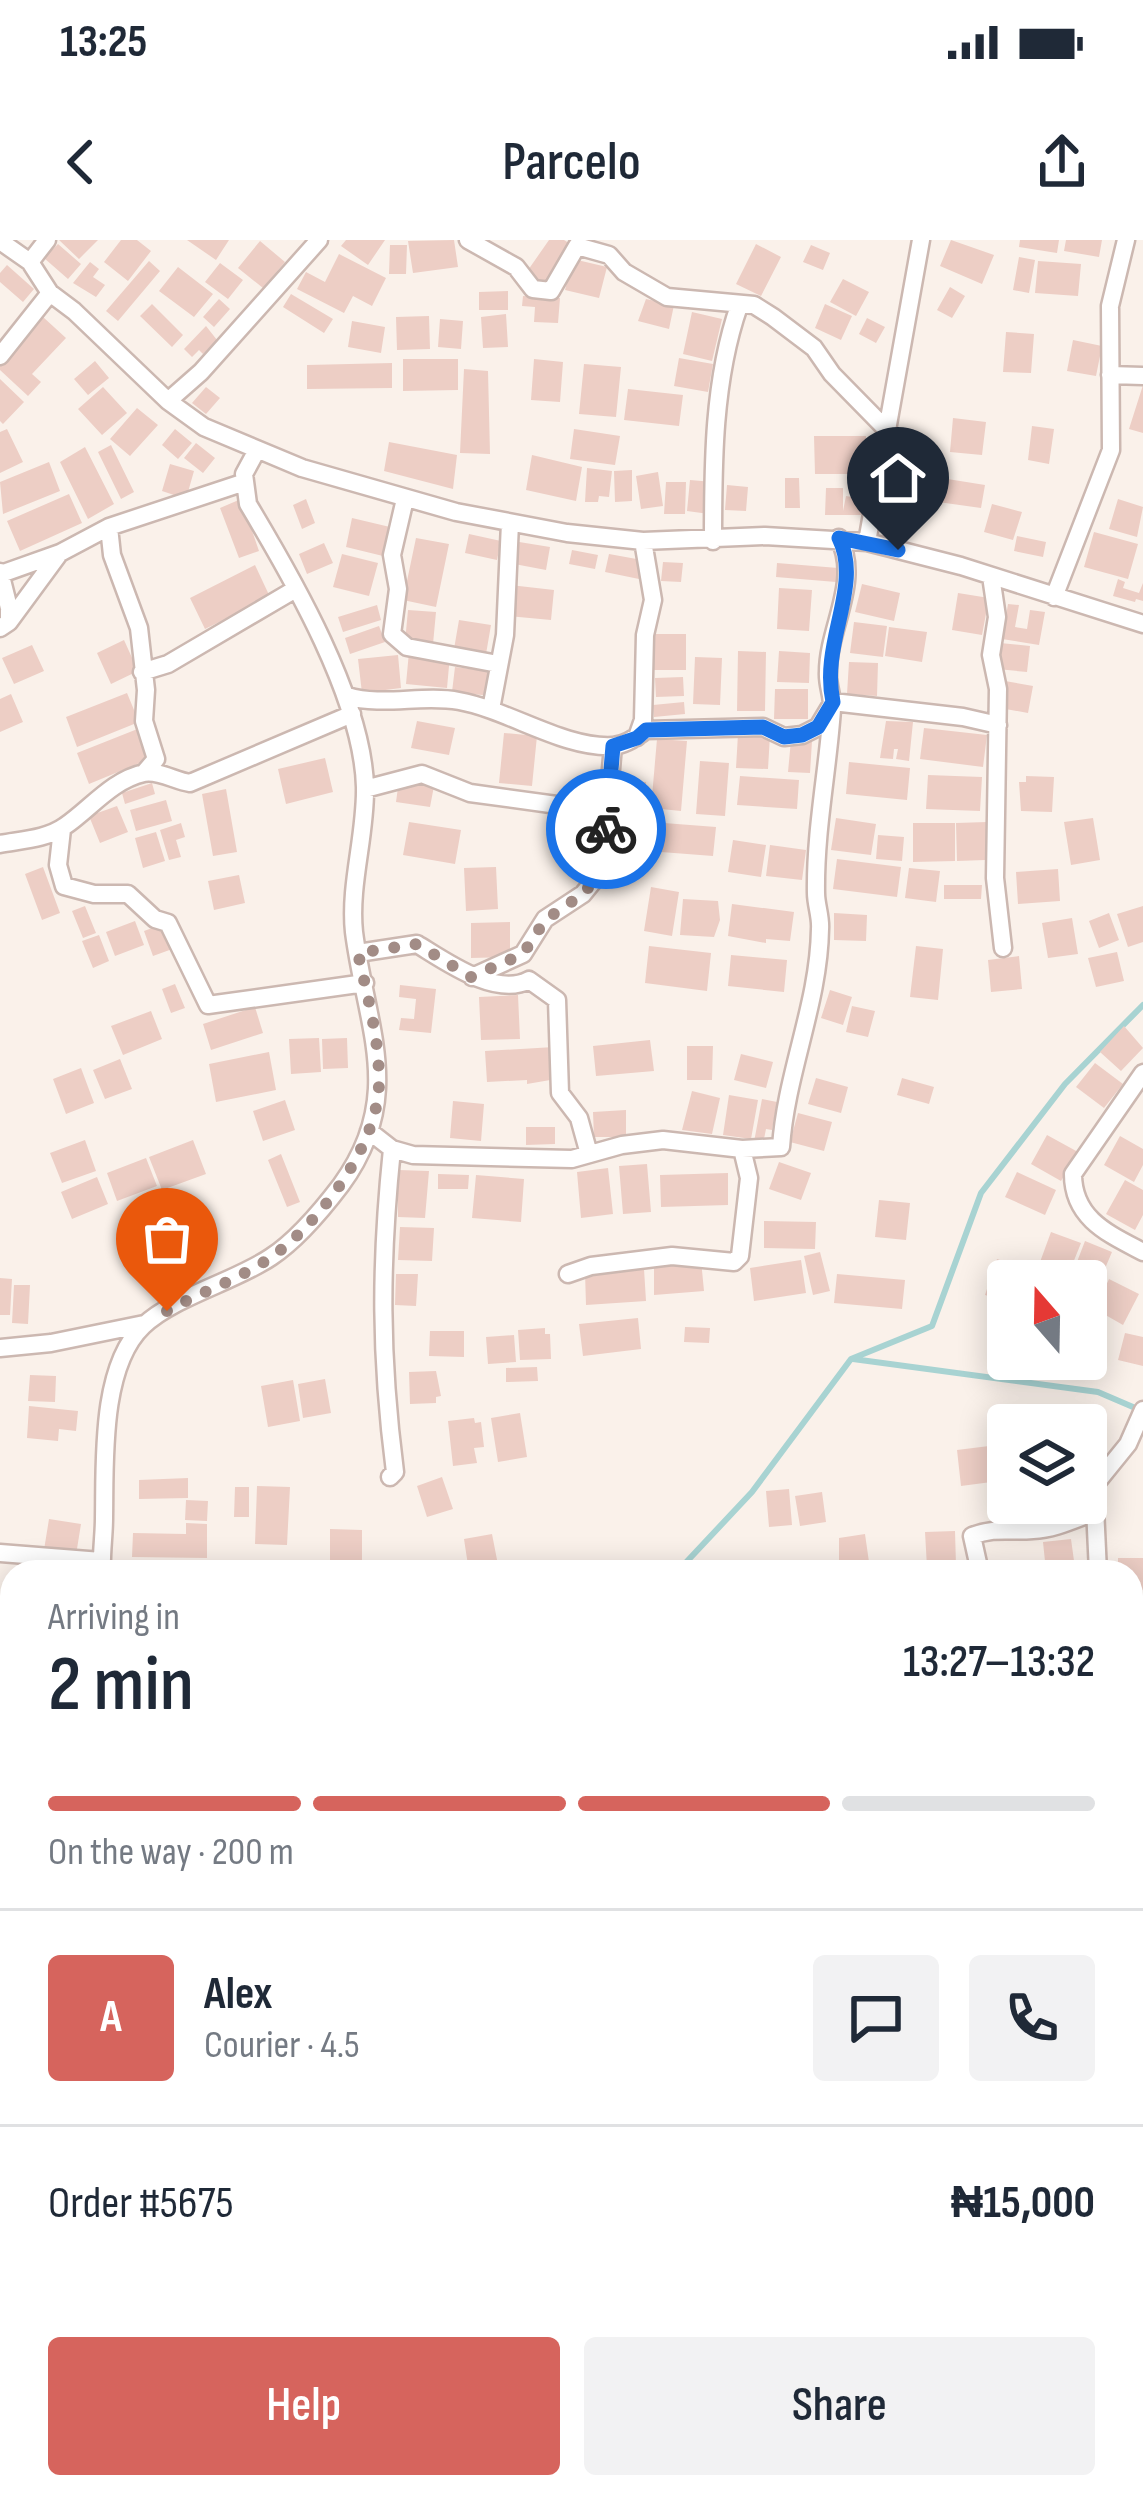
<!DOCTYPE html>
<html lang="en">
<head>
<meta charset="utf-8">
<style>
	:root { --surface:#fff; --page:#f2f2f3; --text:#1f2937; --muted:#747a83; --line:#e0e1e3; --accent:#d6645d }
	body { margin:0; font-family:"Sofia Sans Condensed",sans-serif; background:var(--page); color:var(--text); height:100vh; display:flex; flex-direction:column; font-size:45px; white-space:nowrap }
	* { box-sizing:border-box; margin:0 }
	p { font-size:39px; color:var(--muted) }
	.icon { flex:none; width:66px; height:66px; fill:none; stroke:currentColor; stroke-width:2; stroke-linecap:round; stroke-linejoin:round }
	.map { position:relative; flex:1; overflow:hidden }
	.drawer { position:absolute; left:0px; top:1320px; width:1143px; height:939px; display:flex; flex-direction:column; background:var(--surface); border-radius:36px 36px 0 0; box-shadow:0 6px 30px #0003 }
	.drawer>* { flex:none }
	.needle { width:78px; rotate:340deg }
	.controls { position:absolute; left:987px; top:1020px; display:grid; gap:24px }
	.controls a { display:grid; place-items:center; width:120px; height:120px; border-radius:12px; background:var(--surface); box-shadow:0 6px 30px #0003; font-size:60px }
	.pin { position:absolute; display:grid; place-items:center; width:102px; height:102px; color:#fff; margin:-123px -51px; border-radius:50% 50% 50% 0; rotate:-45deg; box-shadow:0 0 12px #0007 }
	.pin .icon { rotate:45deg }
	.courier { position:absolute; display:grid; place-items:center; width:120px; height:120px; margin:-60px; border:9px solid #1a73e8; border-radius:50%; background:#fff; color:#222; box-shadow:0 3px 15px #0007 }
	.summary em { font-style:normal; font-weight:600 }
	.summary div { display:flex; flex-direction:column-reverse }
	.summary { display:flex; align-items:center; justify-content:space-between; height:204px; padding:0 48px }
	h1 { font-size:78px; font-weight:600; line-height:90px }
	.bar { display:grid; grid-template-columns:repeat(4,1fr); gap:18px 12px; align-content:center; height:144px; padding:0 48px }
	.bar i { height:15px; border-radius:9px; background:var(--line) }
	.bar .selected { background:var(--accent) }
	.bar p { grid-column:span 4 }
	.line { display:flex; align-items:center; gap:30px; padding:0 48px; border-top:3px solid var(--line) }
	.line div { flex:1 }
	.round { display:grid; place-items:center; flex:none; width:126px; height:126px; border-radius:12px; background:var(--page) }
	.action { display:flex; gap:24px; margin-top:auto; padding:24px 48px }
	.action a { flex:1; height:138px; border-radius:12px; background:var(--accent); color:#fff; font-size:48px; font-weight:600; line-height:138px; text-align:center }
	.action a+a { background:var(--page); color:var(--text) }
	.status { display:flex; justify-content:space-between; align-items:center; height:84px; padding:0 60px; background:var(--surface); direction:ltr }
	.status svg { height:33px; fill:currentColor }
	header { display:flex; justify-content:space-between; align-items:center; height:156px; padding:0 48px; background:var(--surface); font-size:54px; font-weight:600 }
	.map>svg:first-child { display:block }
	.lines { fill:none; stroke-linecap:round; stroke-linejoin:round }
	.stream { stroke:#a8d3d2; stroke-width:6 }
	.building { fill:#edcec5 }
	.street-casing { stroke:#ccb8b1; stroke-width:21 }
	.street { stroke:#fff; stroke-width:16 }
	.done { stroke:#a28c86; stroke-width:12; stroke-dasharray:0 21.6 }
	.route { stroke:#1a73e8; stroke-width:15 }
</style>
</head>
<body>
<div class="status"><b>13:25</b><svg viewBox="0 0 49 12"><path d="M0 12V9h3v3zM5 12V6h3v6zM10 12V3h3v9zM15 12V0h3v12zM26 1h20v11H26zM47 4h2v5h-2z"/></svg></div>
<header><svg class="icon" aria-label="back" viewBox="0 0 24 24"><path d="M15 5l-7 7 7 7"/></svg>Parcelo<svg class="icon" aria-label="share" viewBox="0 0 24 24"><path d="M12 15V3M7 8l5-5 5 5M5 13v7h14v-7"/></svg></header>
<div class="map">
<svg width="1143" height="2257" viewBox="0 0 1143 2257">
	<rect width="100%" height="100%" fill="#faf1ea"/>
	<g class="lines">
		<path class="stream" d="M853,1119L1098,1152L1140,1170
			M677,1332L752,1252L851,1119L932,1086L981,953L1065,844L1143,765
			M0,1624L12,1625"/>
	</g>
	<path class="building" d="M59,0H98L79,19Z
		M121,0H137L151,11L128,41L104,22Z
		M187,0H229L216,20Z
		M346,0H385L368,25L341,6Z
		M454,0L458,27L413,33L408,1Z
		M549,0H564L572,5L545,46L526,33Z
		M951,0L994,15L982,44L940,26Z
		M1020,0H1059L1057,13L1019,7Z
		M1066,0H1102L1099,17L1064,11Z
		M260,1L285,22L263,48L238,28Z
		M58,4L81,24L68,39L44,18Z
		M756,4L781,17L761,56L736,44Z
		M390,5H407L406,34H389Z
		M811,5L830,13L823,30L803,22Z
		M339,14L386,38L372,66L353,56L344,73L297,49L306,32L325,42Z
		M1019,17L1035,20L1029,53L1013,50Z
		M573,19L607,27L599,58L565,50Z
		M149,21L160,31L118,81L106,71Z
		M1038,21L1081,24L1078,56L1035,53Z
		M90,22L99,29L93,37L105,45L96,57L73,43Z
		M220,23L243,40L228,59L205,42Z
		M7,25L34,49L23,62L0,42V33Z
		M178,27L213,54L194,77L159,51Z
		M843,39L869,52L856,76L830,62Z
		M950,47L965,56L952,78L937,70Z
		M508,51V70H479V52Z
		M291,54L333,79L324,93L283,67Z
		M523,56L560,58L558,83L534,82L535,67L522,66Z
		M219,59L230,69L214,87L203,77Z
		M646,59L674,65L669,89L638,81Z
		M152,64L183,95L172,107L140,76Z
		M825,64L852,76L841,100L815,88Z
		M692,72L722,79L712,121L683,114Z
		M506,74L508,107L483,108L481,77Z
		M429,76L430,109L397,110L396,77Z
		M43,77L66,98L32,134L41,142L28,156L0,130V122Z
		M867,78L885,87L876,103L859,94Z
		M440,79L463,81L461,109L438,107Z
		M352,81L385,87L381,113L348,107Z
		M206,86L217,100L203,114L199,110L192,117L184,109Z
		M1006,92L1034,94L1031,133L1003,132Z
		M1073,100L1102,106L1096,136L1067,131Z
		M679,118L713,124L708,152L674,146Z
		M403,119H458V150L403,151Z
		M534,119L563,122L560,162L531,160Z
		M95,121L109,138L88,155L74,139Z
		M392,123V148L307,149V125Z
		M584,124L621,127L616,177L579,174Z
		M464,129L488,131L490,214L460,213Z
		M0,139L24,162L3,184L0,181Z
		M1143,145V193L1129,189Z
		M103,147L127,173L102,195L78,169Z
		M206,147L220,158L206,174L192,163Z
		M628,149L683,155L679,186L624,180Z
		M137,168L158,185L130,216L110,199Z
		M953,178L986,182L982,215L950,212Z
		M1032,186L1054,189L1049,224L1028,220Z
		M7,189L23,222L0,233V192Z
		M175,189L192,203L178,219L162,205Z
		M574,189L620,196L615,225L570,219Z
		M814,196H866V234H815Z
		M389,202L457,215L453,249L384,231Z
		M196,203L215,218L203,233L184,218Z
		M111,205L134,252L121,259L98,212Z
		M85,207L114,264L88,279L60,222Z
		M532,215L582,227L576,261L526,250Z
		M49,222L60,251L3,274L0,242Z
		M170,224L194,231L186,259L162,251Z
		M587,228L612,231L609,257L599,256L598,262H585Z
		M632,230V261L615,262L614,231Z
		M658,232L663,266L641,269L636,236Z
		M935,237L985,245L981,268L931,261Z
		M785,238H799L800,268H785Z
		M690,240L713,242L709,274L687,271Z
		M666,242H686L685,274H664Z
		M727,245L748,247L746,271L725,270Z
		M826,248H843V271L846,256L867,260L864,275H825Z
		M69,254L82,283L20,311L7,281Z
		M241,259L259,311L239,318L220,268Z
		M306,259L315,283L302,289L293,265Z
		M1118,259L1143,267L1137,297L1109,289Z
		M992,264L1022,272L1013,300L984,292Z
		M352,278L390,287L383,316L346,307Z
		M1094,292L1138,304L1128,339L1084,327Z
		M469,294L501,301L497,320L465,313Z
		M1017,296L1046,302L1043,317L1014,311Z
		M416,298L449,304L436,367L403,360Z
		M513,301L550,307L546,330L509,323Z
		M324,303L333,323L307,334L299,314Z
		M572,310L598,315L595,329L569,324Z
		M342,314L378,323L369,356L333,347Z
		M609,314L642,320L639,339L605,332Z
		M663,322L683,323L681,342L661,341Z
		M777,323L838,328L836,342L776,337Z
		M255,325L270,357L205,389L190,358Z
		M1118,339L1125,342L1123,348L1139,353L1143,343V361L1136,359L1135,362L1113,356Z
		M862,344L900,353L894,381L855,372Z
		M510,345L554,350L551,380L507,376Z
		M779,348L812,350L809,391L777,389Z
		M958,353L989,358L982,395L952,390Z
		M1008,364L1019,365L1015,387L1027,389L1030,370L1045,372L1039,405L1002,399Z
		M377,365L381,380L343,392L338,377Z
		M408,370L436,372L433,404L405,402Z
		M459,380L491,385L486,414L454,409Z
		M854,382L887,386L883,417L850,413Z
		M379,386L385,402L350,414L345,398Z
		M889,387L927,392L922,422L885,416Z
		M654,394H686V430H653Z
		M124,400L138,431L111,444L97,413Z
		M1000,403L1030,406L1027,432L997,429Z
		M32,405L44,431L14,444L2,418Z
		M738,411L766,412L765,471H737Z
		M779,411L810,413L809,443L777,442Z
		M409,412L450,415L447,448L406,444Z
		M398,415L401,448L362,453L358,419Z
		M695,417L722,418L720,465L693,464Z
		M849,422L878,423L877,456L847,454Z
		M455,427L495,432L492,456L452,452Z
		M683,437L684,456L656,457L655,438Z
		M1005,441L1033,446L1028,473L1000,468Z
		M775,449H808V479H774Z
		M127,453L139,482L77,507L66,477Z
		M11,454L23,482L0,492V459Z
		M684,462L685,474L654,477L653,465Z
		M417,481L455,488L449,515L411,508Z
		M886,481L913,482L909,521L896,519L898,509H894L893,519L880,518Z
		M140,488L152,518L89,544L77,513Z
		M924,488L987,495L983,527L920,519Z
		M504,493L537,496L532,546L499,543Z
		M738,494L770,495L768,529L736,528Z
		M657,499L687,501L681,571L651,568Z
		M791,500L812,501L810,533L788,532Z
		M325,518L333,552L286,564L278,529Z
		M700,521L729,523L725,576L696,574Z
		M849,522L910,528L907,560L846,554Z
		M928,535L982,537L980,571L926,569Z
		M740,536L799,540L797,569L737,565Z
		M1026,536L1054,537L1052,572L1021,571L1019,542H1026Z
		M399,540L434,546L430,567L396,562Z
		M613,541L646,542L645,570L613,569Z
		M152,543L155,554L125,564L122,553Z
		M226,549L237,612L213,616L202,554Z
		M166,560L172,581L136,591L130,570Z
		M117,566L128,592L100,603L89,576Z
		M618,578L643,580L639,616L614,613Z
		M836,578L876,584L871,615L831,610Z
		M1093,578L1100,620L1071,625L1064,582Z
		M409,582L461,590L455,624L403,615Z
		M651,582L716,587L713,616L648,611Z
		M987,582L985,620L957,621L956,583Z
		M181,583L185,597L176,600L181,617L169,620L160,590Z
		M913,583H955V621L913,622Z
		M156,592L165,621L143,628L135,598Z
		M878,595L904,597L902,621L876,619Z
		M733,600L766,605L761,637L728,632Z
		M770,605L806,610L802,640L766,636Z
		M837,619L901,627L897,657L833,649Z
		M43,627L60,673L42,680L25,634Z
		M496,627L498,669L466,671L464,628Z
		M909,628L940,631L936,662L905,658Z
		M1058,629L1060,661L1018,664L1016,632Z
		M239,635L245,663L214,670L208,641Z
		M944,645H982L981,659H944Z
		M651,647L679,652L672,696L644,691Z
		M683,659L718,661L720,680L714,697L680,695Z
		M732,664L794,672L790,701L766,699V703L728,696Z
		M85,666L96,693L83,698L72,671Z
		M1143,666V702L1128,707L1117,674Z
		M834,673L867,675L866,701L834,700Z
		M1109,673L1119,700L1099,708L1089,681Z
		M1072,678L1078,714L1048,718L1042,683Z
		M135,681L144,705L115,716L106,692Z
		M510,682V717L471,718V683Z
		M166,683L175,708L153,716L144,691Z
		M99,695L109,721L93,728L82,701Z
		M649,706L711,713L707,751L645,743Z
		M916,706L943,709L938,760L910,757Z
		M1117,712L1124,741L1096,747L1088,718Z
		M731,715L787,720L784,752L728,746Z
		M1019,716L1022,749L991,752L988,720Z
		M175,744L185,768L171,773L162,749Z
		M400,745L436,749L431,793L399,790L401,778L414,779L416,759L399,757Z
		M830,750L852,757L843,785L821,778Z
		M518,755L520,799L481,800L479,757Z
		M852,766L875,771L868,797L846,792Z
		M255,767L263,793L211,810L203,784Z
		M151,771L162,799L123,815L111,786Z
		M1124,786L1143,808L1121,831L1100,812Z
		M319,798L321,832L291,834L289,799Z
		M347,798L348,828L323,829L322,799Z
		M650,800L654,831L596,836L593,806Z
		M687,806H713L712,840H687Z
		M554,807L556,839L527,844V840L487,842L485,811Z
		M269,812L276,850L216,862L209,824Z
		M741,814L773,822L766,848L734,840Z
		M120,819L132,849L105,859L93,830Z
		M1095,823L1123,844L1104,868L1076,847Z
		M81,828L94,863L66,874L53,839Z
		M816,838L848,847L841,873L808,864Z
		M902,838L934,847L929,864L897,855Z
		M692,851L720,858L712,894L682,890Z
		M729,855L758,860L751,899L723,895Z
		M762,859L777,862L772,890L766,889L763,904L754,902Z
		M285,860L295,890L263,901L253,871Z
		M453,861L484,864L481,901L450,898Z
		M626,870V897H594L593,872Z
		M798,873L832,882L824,911L790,902Z
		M526,887H555V904L526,905Z
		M1047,895L1078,912L1061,941L1031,924Z
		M1120,896L1143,909V925L1134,942L1104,925Z
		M85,900L96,931L62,943L50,913Z
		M193,900L206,934L162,950L149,917Z
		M281,914L300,962L287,967L268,920Z
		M146,918L157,946L117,961L107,933Z
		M779,922L811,933L801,960L769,949Z
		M647,924L651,972L623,974L619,926Z
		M608,928L613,974L581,978L577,932Z
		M398,930L429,931L425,978L398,977Z
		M1017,932L1056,950L1045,975L1005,957Z
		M728,933V965L661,967L660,935Z
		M438,934L469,935L468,949H438Z
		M476,935L524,939L521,982L472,978Z
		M97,937L108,964L72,979L61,952Z
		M1125,940L1143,950V975L1135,990L1106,974Z
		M879,960L910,963L906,1000L875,997Z
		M160,976L172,1013L139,1024L127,987Z
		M764,981L816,982L815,1009L764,1008Z
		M400,987L434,988L432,1021L398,1020Z
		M1051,992L1081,1003L1069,1033L1040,1022Z
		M1085,1001L1112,1012L1098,1045L1072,1035Z
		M820,1012L830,1051L813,1055L804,1016Z
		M997,1019L1027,1029L1023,1041H1008V1062L985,1055Z
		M701,1020L704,1051L654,1055V1024Z
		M801,1020L806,1053L754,1061L750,1028Z
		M644,1029L646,1061L586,1065L585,1032Z
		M396,1034H418L416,1066L395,1065Z
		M837,1034L905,1040L902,1069L834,1063Z
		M0,1038L12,1039L10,1075H0Z
		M1109,1039L1139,1054L1123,1085L1095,1069Z
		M14,1045H30L28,1084L12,1083Z
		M638,1078L641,1109L583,1116L579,1084Z
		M685,1087L710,1088L709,1103L684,1102Z
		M545,1088V1094H550L551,1119L520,1120L518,1090Z
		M430,1091H464V1117L429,1116Z
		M1125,1093L1143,1097V1126L1118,1120Z
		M514,1095L516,1122L488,1124L486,1097Z
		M537,1127L538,1141L506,1142V1128Z
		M436,1131L441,1156L436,1157V1163L410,1164L409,1132Z
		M30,1135L56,1136L55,1162L28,1161Z
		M325,1139L331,1173L303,1178L298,1144Z
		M293,1140L300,1181L268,1187L261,1146Z
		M29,1166L78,1171L76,1191L59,1189L58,1201L27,1198Z
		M520,1173L527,1217L498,1222L491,1178Z
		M474,1178L475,1183L481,1182L484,1207L474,1208L477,1223L453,1226L448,1181Z
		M997,1205L999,1241L961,1246L957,1210Z
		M442,1237L453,1269L427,1277L417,1246Z
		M188,1238V1258L139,1259V1240Z
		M257,1246L290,1247L287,1305L255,1304Z
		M235,1247H249V1277H234Z
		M789,1249L792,1285L769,1287L766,1251Z
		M822,1252L826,1282L800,1286L795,1256Z
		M186,1260L208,1261L207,1281L185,1280Z
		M1034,1263H1079L1080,1272L1036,1278Z
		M49,1279L81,1284L76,1315L44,1310Z
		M186,1283L207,1284V1318L132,1317L133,1293L186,1294Z
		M330,1289L362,1290V1321H330Z
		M955,1291L956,1325L927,1327L925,1292Z
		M492,1294L499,1330L469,1332L464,1299Z
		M865,1294L869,1322L839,1327V1298Z
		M1071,1299L1075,1328L1046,1331L1043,1302Z
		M1118,1318H1143V1350L1131,1351V1332H1118Z
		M1,1360H12V1398H0Z
		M1131,1560H1143V1594H1131Z
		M0,1667L12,1669V1701L0,1700Z
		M12,1727V1758H0V1728Z
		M83,2247H120L118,2257H81Z
		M482,2247H527V2257H482Z"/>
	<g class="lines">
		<g class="street-casing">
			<path id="street" d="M468,0L516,27L533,49L551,51L577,6L609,15L624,32L667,57L754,65L773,77L814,108L832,134L886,189
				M0,1L30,22L50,53L74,71L168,161L204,187L302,228L456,272L567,293L643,301L765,296L867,302L961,326L1143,384
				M30,22L47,0
				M0,116L50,53
				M1110,135L1143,136
				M168,161L201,132L319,0
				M405,259L392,315L398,349L392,394L407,407L498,424
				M109,287L112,315L139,388L146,450L144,481L156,519L144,533
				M713,301C713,224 713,140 739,66
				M867,302L921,0
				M0,332L9,368V382
				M1,334L60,313L109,287L245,242
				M991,336L997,377L991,415L998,449L995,638L1003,708
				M1054,357L1111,210L1110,66L1126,0
				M0,388L9,382L59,314
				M142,432L168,424L294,350
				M347,456C383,467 422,454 459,461C509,470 564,509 613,506C625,505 637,497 646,490L763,487L784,497L802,495L818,487L833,462L963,477L998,485
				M491,469L505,395L510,283
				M637,497L643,480L645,395L653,360L643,301
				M365,549L422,534L470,553L608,572
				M62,589L58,625L64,646L94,654H128L155,679L168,683L208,765L365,743
				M0,604C21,600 47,599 65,586C90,569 112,540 144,533C159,530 175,541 190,543L352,474
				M358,713L417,704C445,721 496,758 529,740L557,760L560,853L579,878L589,914
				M472,737L523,714L545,679L583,654L596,638L604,609L613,506
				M1143,833L1073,934C1073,979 1109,994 1143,1012
				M369,891L392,909L413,915L572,919L622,905L663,900L742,909
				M568,1034L591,1026L672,1016L734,1022L740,1016L749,938L742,909L781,907C786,833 819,763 820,689C821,677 816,665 816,653C815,590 828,530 832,469C833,456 827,445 828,432C828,387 861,342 839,298
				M0,1108L51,1103L144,1084
				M390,1237L395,1232C380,1116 380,1025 392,909
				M0,1313L101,1321
				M102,1332C101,1314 104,1296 104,1278C105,1222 100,1127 143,1086C173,1057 236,1041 271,1017C297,1000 322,970 341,945C406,856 366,787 354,692C349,645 366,595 365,547C363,460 293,339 248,264L244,234L257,210
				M980,1332L972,1296C995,1287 1009,1292 1033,1290C1054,1289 1073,1280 1092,1273
				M1098,1332L1094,1246L1128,1204L1143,1170
				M1131,1436L1143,1437
				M1131,1464L1143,1477
				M1131,1613L1143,1614
				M0,1714H12
				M1132,1837L1134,1862L1143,1886
				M1131,1847L1143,1757
				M0,1917L12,1916
				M1131,1965H1143
				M0,2084L12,2078
				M1131,2096L1143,2095
				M28,2247L35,2257
				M333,2247L335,2257
				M729,2247L736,2257
				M837,2247L839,2257
				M946,2247V2257
				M1073,2247L1074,2257
				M463,2257L464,2247
				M625,2257V2247"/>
		</g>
		<use href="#street" class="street"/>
	</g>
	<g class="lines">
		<path class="done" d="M167,1071C201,1052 242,1038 273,1016C322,980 380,902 379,840C379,797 367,755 358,713L417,704L471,737L523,714L545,680L583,654L596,638L606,589"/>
		<path class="route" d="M606,589L613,506L637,498L646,490L763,487L784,497L802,495L818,487L833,462C820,402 863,346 839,298L898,310"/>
	</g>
</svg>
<div class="controls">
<a><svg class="needle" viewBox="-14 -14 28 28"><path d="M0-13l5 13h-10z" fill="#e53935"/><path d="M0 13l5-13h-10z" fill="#747a83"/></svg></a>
<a><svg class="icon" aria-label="layers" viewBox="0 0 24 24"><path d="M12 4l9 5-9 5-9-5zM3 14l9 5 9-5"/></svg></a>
</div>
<div class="pin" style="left:167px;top:1071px;background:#ea580c"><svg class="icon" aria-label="bag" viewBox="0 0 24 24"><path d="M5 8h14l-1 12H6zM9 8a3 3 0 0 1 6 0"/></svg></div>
<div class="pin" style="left:898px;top:310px;background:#1f2937"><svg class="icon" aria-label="home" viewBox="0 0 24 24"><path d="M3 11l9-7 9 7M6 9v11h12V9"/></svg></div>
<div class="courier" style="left:606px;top:589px"><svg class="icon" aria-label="bike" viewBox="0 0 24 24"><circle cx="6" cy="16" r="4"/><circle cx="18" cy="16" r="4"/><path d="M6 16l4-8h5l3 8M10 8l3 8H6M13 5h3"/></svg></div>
<section class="drawer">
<div class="summary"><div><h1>2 min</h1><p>Arriving in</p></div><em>13:27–13:32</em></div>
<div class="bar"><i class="selected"></i><i class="selected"></i><i class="selected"></i><i></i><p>On the way · 200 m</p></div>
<div class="line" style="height:216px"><b class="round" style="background:var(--accent);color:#fff">A</b><div><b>Alex</b><p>Courier · 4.5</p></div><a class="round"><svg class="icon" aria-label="chat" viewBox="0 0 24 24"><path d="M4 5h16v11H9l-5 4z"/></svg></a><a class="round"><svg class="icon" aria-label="phone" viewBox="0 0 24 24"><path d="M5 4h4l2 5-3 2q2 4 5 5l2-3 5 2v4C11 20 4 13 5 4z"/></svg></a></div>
<div class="line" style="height:156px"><div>Order #5675</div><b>₦15,000</b></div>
<div class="action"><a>Help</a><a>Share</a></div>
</section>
</div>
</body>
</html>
